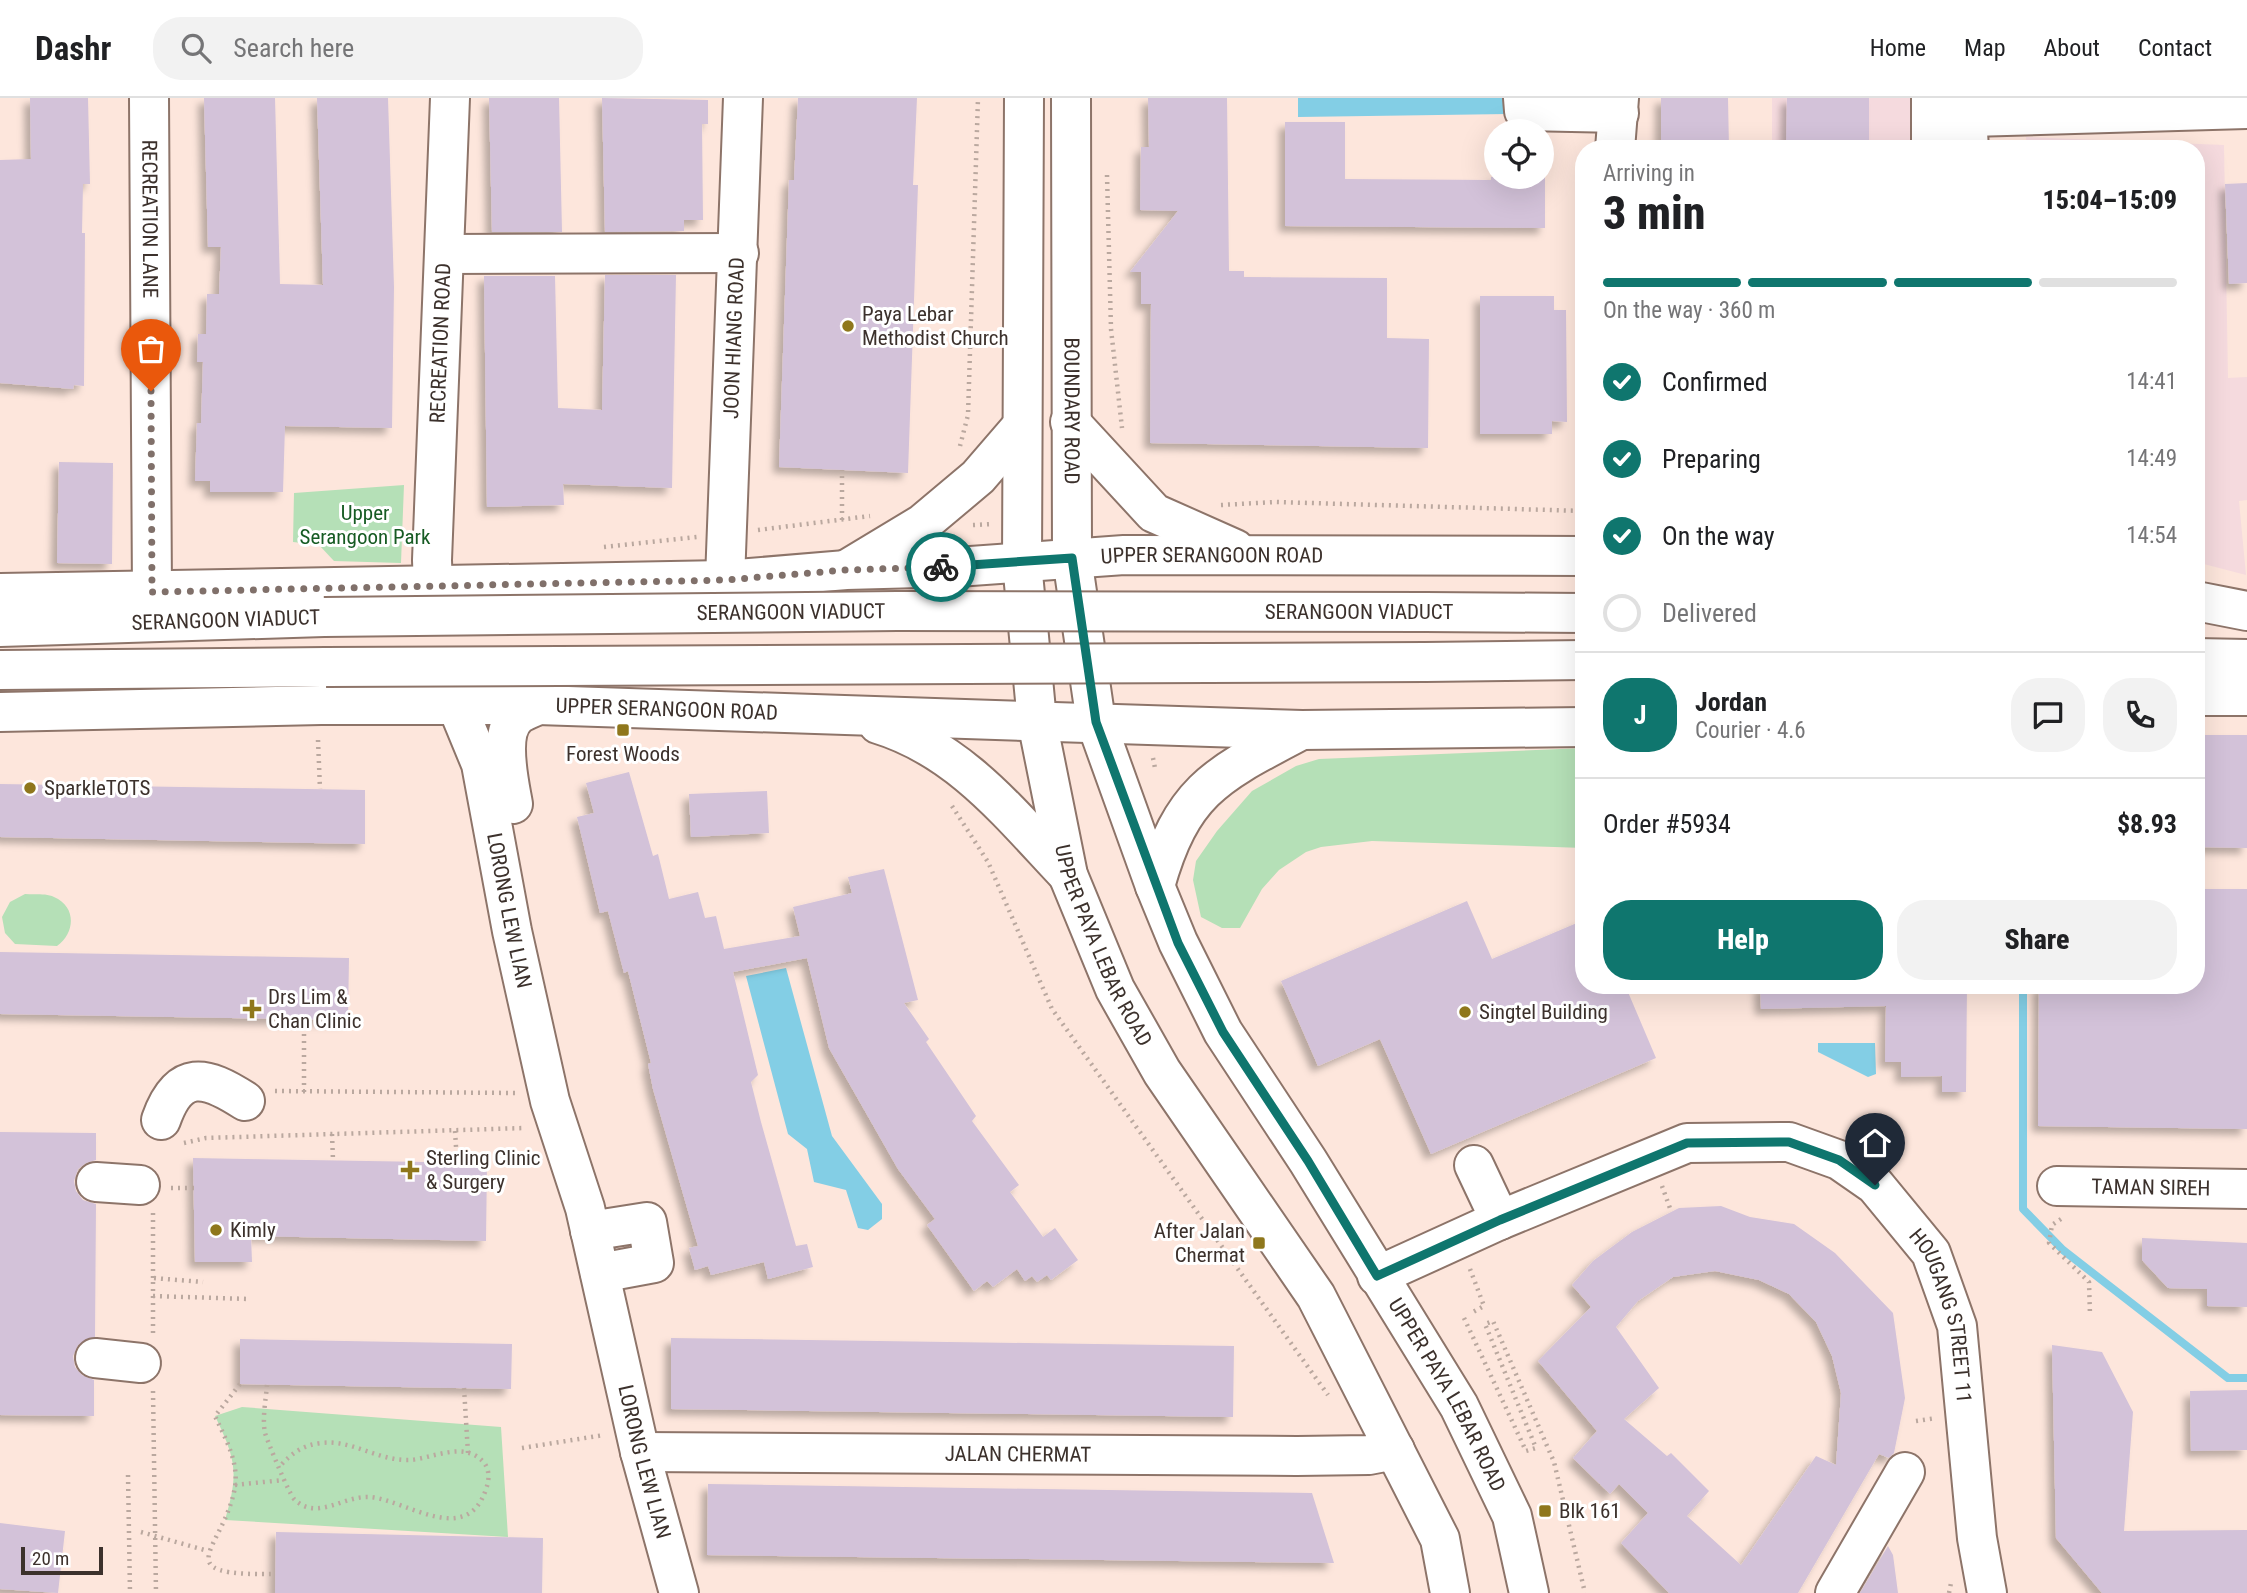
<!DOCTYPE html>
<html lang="en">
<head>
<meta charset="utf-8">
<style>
	:root { --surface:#fff; --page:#f2f2f2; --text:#202124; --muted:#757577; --line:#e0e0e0; --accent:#0f766e }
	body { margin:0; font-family:"Roboto Condensed",sans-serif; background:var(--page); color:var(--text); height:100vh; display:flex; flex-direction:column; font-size:26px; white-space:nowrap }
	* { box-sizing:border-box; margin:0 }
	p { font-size:23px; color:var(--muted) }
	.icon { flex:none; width:38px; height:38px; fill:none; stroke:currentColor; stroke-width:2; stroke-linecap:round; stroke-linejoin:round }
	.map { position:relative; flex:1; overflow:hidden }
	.sheet { position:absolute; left:1575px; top:42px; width:630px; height:854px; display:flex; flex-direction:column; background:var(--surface); border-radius:28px; box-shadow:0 7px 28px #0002 }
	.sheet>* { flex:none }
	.buttons { position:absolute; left:1484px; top:21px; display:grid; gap:14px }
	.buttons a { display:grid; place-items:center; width:70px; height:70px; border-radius:50%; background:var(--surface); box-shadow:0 7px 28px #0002; font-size:35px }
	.scale { position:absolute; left:21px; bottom:18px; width:82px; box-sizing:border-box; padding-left:7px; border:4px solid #3c312c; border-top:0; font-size:19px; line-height:24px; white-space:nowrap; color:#3c312c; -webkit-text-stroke:5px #fff; paint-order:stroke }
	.pin { position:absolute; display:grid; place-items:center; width:60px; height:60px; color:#fff; margin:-72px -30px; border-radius:50% 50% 50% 0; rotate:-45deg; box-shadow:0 0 7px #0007 }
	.pin .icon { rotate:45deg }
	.courier { position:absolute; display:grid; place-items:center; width:70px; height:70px; margin:-35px; border:5px solid #0f766e; border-radius:50%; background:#fff; color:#222; box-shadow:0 2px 9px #0007 }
	.headline em { font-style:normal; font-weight:800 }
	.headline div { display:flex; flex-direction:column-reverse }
	.headline { display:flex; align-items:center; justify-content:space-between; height:119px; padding:0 28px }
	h1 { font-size:46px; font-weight:800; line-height:52px }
	.bar { display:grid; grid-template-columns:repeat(4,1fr); gap:10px 7px; align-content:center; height:84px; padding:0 28px }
	.bar i { height:9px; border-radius:5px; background:var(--line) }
	.bar .active { background:var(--accent) }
	.bar p { grid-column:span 4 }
	.line { display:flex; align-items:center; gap:18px; padding:0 28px; border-top:2px solid var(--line) }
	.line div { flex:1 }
	.round { display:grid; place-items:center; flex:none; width:74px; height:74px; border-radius:28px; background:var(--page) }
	ol { padding:0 28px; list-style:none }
	li { display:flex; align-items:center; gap:21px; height:77px }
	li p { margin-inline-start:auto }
	li .icon { padding:7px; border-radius:50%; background:var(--accent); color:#fff; stroke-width:4 }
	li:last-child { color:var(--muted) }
	li i { width:38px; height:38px; border:4px solid var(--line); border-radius:50% }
	.button { display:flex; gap:14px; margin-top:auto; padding:14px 28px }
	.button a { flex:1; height:80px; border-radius:28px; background:var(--accent); color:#fff; font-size:28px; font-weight:800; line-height:80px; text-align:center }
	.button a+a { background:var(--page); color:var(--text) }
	header { display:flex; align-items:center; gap:42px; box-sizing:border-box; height:98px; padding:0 35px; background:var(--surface); border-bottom:2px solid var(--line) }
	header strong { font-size:33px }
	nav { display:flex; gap:38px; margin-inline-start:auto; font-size:24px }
	.search { width:490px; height:63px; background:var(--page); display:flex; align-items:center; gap:18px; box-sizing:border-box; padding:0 24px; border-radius:28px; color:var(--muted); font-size:26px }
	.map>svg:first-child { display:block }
	.commercial { fill:#f5dade }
	.green { fill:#b5e0b7 }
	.water { fill:#83cee5 }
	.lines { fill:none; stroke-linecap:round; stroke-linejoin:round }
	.stream { stroke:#83cee5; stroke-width:8 }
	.building { fill:#d3c2d9; fill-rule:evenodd; filter:url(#shadow) }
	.minor-casing { stroke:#8d7469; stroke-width:42 }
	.major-casing { stroke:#8d7469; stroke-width:42 }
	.path { stroke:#baa89f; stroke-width:4.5; stroke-dasharray:2 5; stroke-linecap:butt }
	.minor { stroke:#fff; stroke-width:38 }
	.major { stroke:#fff; stroke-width:38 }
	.major-bridge-casing { stroke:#8d7469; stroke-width:42; stroke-linecap:butt }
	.major-bridge { stroke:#fff; stroke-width:38 }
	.done { stroke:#80706a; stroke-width:7; stroke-dasharray:0 12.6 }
	.route { stroke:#0f766e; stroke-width:9 }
	.poi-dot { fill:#8f771c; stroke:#fff; stroke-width:2.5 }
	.labels { text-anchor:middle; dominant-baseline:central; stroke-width:6; stroke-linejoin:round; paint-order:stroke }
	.street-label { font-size:21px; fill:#3c312c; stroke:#fff }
	.poi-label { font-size:21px; fill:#3c312c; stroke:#fff; text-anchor:start }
	.park-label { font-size:21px; fill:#165b23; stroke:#fff }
</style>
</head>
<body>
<header>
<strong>Dashr</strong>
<div class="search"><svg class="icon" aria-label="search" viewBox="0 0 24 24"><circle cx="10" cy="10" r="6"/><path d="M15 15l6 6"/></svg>Search here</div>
<nav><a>Home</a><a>Map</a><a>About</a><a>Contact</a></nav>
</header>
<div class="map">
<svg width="2247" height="1495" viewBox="0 0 2247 1495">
	<defs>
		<filter id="shadow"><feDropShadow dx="-6" dy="6" stdDeviation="3.5" flood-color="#0004"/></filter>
	</defs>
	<rect width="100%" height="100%" fill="#fde6dc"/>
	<path class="commercial" d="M1772,0H1930L1927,51H1772Z
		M2026,39L2224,47L2228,280L2247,279V402L2239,403L2246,477L2196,464V51H2027Z"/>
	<path class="green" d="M404,387L401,465L334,463L319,447L293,444L294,395Z
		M1584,650V750L1372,743L1321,749L1306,754L1279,772L1262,791L1240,830H1222L1201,819L1193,782L1196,763L1217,733L1252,693L1296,668L1319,661Z
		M25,796C34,797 46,795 54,799C77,809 75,835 57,848L15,846L5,835L2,819L10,804Z
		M242,1309L501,1329L508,1439L225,1422C239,1374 236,1362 215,1318Z"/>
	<path class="water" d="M1298,0H1508V16L1298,19Z
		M786,870L832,1038L882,1106V1121L868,1132L858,1130L846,1092L814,1084L807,1051L788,1036L746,878Z
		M1818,945H1875L1876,976L1868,979L1818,954Z"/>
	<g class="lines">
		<path class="stream" d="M2023,887V1111L2063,1152L2228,1280H2247"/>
	</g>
	<path class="building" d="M30,0H88L90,86H83L82,135H85L84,288L74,287L73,291L0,285V62L31,61Z
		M204,0H275L280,186L323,187L317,0H388L394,189L392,330L285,328L283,394H210V383H195L197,325H201L203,264H197L198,236H206L207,196H219L221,149H208Z
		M489,0H559L562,134H492Z
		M602,0L708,2V26H702L703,122H684V133L605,134Z
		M798,0H917L913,87H918L908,375L779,369L789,82H794Z
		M1148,0H1227L1229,173H1244V179L1387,180V240L1429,241L1428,350L1150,345L1151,206H1141V174H1130L1178,113L1140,112L1141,49H1149Z
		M1661,0H1728L1729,51H1661Z
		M1787,0H1869V51H1786Z
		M1285,24H1345V81L1491,82V79H1545V130L1285,128Z
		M2247,85V185L2229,186L2225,86Z
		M605,177H676L672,390L563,386L564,407L487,409L484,178H555L558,310L602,312Z
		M1480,198H1554V212H1566L1567,324L1552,323V336H1480Z
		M59,364L113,365L112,466L57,465Z
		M2196,637H2247V750L2196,749Z
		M629,674L653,758L658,756L669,801L698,794L705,820L716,818L724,851L800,838L793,809L852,795L848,779L884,771L918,902L904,905L929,941L926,944L976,1018L972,1023L1019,1087L1010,1094L1043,1139L1055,1130L1078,1162L1051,1182L1047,1177L1037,1184L1032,1178L1025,1183L1017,1171L993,1189L987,1183L974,1193L927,1127L935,1121L898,1071L829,950L807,860L733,874L758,977L751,984L761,1024L796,1148L807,1146L813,1169L768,1181L764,1164L711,1177L708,1168L695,1172L689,1150L698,1148L653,991L648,966L651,965L628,873L624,875L608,813L600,815L577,719L594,715L586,685Z
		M0,686L365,692V746L0,739Z
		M767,693L769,735L691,739L689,696Z
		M2196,791H2247V1031L2038,1028L2039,887H2196Z
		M1467,803L1492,861L1584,822V887H1625L1656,960L1431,1056L1380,941L1318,968L1281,883Z
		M0,854L349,860L348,922L0,916Z
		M1760,887H1967L1966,994H1942V978L1901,979V964H1885L1886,908L1761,911Z
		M0,1034L96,1035V1062L86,1065L78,1071L74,1083L76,1093L83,1102L96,1106L95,1239L78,1247L73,1258L75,1269L82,1277L94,1282V1318L0,1317Z
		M193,1060L487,1065L486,1143L251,1138L252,1164H195Z
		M1721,1108L1750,1119L1794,1126L1835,1155L1893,1215L1905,1300L1894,1355L1889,1360L1879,1356L1798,1495H1669L1621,1445L1648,1415L1619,1386L1610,1396L1573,1360L1597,1333L1538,1263L1591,1209L1572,1187L1593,1163L1632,1134L1679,1110ZM1715,1173L1759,1182L1789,1196L1816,1224L1832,1258L1841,1295L1836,1367L1816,1358L1741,1467L1687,1418L1709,1393L1671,1355L1667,1358L1624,1321L1659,1290L1616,1229L1638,1203L1673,1179Z
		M2142,1140L2247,1145V1209L2207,1208V1191L2168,1190L2142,1162Z
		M671,1240L1234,1248L1233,1319L671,1311Z
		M240,1241L512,1246L511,1291L240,1286Z
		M2052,1247L2102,1254L2133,1314L2124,1433L2247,1432V1495H2102L2056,1440Z
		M2247,1292V1352L2191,1353L2190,1293Z
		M708,1386L1312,1395L1334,1465L707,1457Z
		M0,1425L65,1433L58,1495L0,1491Z
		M276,1434L543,1440L542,1495H275Z
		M1888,1448L1893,1457L1898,1495H1860Z"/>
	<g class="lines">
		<g class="minor-casing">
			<g id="minor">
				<path id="s1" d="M149,0L152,494"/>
				<path d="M1523,0L1524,13L1619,15"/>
				<path d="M1934,20L2247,11"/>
				<path d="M1615,51L1619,0"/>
				<path d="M445,156L739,155"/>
				<path id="s2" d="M725,482L743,0"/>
				<path id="s3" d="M433,490L432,462L450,0"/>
				<path id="s4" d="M457,608L481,666L512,833L550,1003L585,1110L640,1354L679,1495"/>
				<path d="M513,706C509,683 497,634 518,617C523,613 532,610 538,607"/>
				<path d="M161,1022C179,971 205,977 245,1003"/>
				<path d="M1474,1067L1500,1122"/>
				<path d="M96,1084L140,1087"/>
				<path id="s5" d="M2057,1088L2247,1091"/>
				<path d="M590,1133L647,1124L654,1165L600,1175"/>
				<path id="s6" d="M1377,1178L1500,1122L1687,1045L1789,1044L1839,1062L1875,1087L1931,1155L1957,1228L1977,1440L1987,1495"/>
				<path d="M95,1260L141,1265"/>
				<path id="s7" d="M640,1354L1297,1358L1369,1357L1395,1352"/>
				<path d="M1835,1495L1905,1374"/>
			</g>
		</g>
		<g class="major-casing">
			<g id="major">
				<path id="s8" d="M1024,0L1022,465L1037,623L1068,777L1115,891L1162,974L1316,1198L1440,1441L1450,1495"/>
				<path id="s9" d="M1071,0L1072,460L1096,624L1155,788L1178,844L1223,934L1308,1063L1459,1308L1512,1418L1529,1495"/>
				<path d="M1931,0V51"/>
				<path d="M1966,0L1969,51"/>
				<path d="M1070,324L1154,415L1235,451"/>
				<path d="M849,470L922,426L978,379L1022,328"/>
				<path id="s10" d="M0,495L725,482L846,472L957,469L1124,457L1584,458"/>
				<path d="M2196,503L2247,513"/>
				<path d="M1425,514L1584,515"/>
				<path id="s11" d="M0,529L324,519"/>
				<path d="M2196,560L2247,561"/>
				<path d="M1425,564L1584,562"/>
				<path d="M0,572L326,569"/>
				<path d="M2196,598H2247"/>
				<path id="s12" d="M0,614L321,607H538L1302,632L1584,629"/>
				<path d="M878,626C960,651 1010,716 1068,777"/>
				<path d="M1155,788C1182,692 1216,677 1300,633"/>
			</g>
		</g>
		<path class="path" d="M1107,77L1111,231L1122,330
			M960,348L968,317L978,0
			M1221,407L1276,404L1584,413
			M842,422V372
			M973,427L992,426
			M758,432L870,418
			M604,449L697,439
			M318,642L320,691
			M1153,660L1155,670
			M952,708L988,764L1052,911L1328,1297
			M304,922V994
			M275,993L515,995
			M455,1033L457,1065
			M332,1036L333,1062
			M184,1045L206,1040L525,1030
			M1662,1088L1671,1113
			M171,1090H194
			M2061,1121L2052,1127L2049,1145L2089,1184L2090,1217
			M1470,1171L1484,1208L1473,1214
			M153,1180V1115
			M153,1198L249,1201
			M1464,1220L1526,1353L1536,1350L1485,1226L1493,1223L1554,1364L1585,1495
			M153,1235V1180L203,1184
			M240,1286L215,1318C225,1340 239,1364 235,1389C224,1452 163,1478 275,1476
			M267,1287C266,1301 262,1320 265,1335C267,1342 290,1399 295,1402C318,1423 344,1397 370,1399C406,1402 467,1450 486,1391C489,1383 490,1374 485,1366C466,1341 432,1361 409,1362C378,1363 351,1341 321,1345C303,1347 292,1355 280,1368
			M464,1290L468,1355
			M153,1293L156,1495
			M1916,1323L1936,1320
			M522,1350L604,1337
			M128,1377L130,1495
			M235,1387L283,1382
			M141,1434L208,1453
			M1949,1495L1951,1485"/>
		<use href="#minor" class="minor"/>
		<use href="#major" class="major"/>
		<g class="major-bridge-casing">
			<g id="major-bridge">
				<path id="s13" d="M324,519L897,513L1425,514"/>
				<path d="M326,569L1425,564"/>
			</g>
		</g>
		<use href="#major-bridge" class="major-bridge"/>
	</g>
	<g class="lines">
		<path class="done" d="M151,293L152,494L725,482L846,472L941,469"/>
		<path class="route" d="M941,469L1072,460L1096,624L1178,845L1223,934L1308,1063L1377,1178L1500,1122L1687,1045L1789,1044L1839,1062L1875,1087"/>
	</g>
	<g class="poi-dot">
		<circle cx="848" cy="228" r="7"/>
		<rect x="616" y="625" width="14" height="14" rx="3.5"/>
		<circle cx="30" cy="690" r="7"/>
		<path d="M248.5 900.5h7v7h7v7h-7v7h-7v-7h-7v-7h7z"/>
		<circle cx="1465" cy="914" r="7"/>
		<path d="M406.5 1061.5h7v7h7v7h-7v7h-7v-7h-7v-7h7z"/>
		<circle cx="216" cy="1132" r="7"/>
		<rect x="1252" y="1138" width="14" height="14" rx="3.5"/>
		<rect x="1538" y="1406" width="14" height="14" rx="3.5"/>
	</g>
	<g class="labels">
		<g class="street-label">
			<text stroke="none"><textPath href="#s1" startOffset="121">RECREATION LANE</textPath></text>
			<text stroke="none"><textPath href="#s2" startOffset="242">JOON HIANG ROAD</textPath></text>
			<text stroke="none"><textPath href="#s3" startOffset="245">RECREATION ROAD</textPath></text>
			<text stroke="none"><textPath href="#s9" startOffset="313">BOUNDARY ROAD</textPath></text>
			<text stroke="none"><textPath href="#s10" startOffset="1213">UPPER SERANGOON ROAD</textPath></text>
			<text stroke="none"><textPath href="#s13" startOffset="467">SERANGOON VIADUCT</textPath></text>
			<text x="1359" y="514">SERANGOON VIADUCT</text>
			<text stroke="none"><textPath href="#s11" startOffset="226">SERANGOON VIADUCT</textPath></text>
			<text stroke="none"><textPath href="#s12" startOffset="667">UPPER SERANGOON ROAD</textPath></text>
			<text stroke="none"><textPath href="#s4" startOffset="212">LORONG LEW LIAN</textPath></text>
			<text stroke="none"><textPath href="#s8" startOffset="859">UPPER PAYA LEBAR ROAD</textPath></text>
			<text stroke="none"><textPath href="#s5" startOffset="94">TAMAN SIREH</textPath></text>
			<text stroke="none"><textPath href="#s6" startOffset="688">HOUGANG STREET 11</textPath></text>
			<text stroke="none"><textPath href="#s9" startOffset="1388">UPPER PAYA LEBAR ROAD</textPath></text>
			<text stroke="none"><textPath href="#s7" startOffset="378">JALAN CHERMAT</textPath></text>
			<text stroke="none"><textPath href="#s4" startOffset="780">LORONG LEW LIAN</textPath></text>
		</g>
		<g class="poi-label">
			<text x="862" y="216">Paya Lebar<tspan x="862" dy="24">Methodist Church</tspan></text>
			<text x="623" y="656" text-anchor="middle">Forest Woods</text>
			<text x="44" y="690">SparkleTOTS</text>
			<text x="268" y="899">Drs Lim &amp;<tspan x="268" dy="24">Chan Clinic</tspan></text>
			<text x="1479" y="914">Singtel Building</text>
			<text x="426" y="1060">Sterling Clinic<tspan x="426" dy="24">&amp; Surgery</tspan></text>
			<text x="230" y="1132">Kimly</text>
			<text x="1245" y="1133" text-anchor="end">After Jalan<tspan x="1245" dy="24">Chermat</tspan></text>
			<text x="1559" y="1413">Blk 161</text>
		</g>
		<g class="park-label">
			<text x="365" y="415">Upper<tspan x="365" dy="24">Serangoon Park</tspan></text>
		</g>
	</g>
</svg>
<div class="buttons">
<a><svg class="icon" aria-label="locate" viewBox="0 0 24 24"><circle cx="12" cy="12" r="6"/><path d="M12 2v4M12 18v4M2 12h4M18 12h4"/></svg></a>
</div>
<div class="scale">20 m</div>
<div class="pin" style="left:151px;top:293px;background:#ea580c"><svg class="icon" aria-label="bag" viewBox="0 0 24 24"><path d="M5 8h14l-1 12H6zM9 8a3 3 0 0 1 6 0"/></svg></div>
<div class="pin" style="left:1875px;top:1087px;background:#1f2937"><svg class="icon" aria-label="home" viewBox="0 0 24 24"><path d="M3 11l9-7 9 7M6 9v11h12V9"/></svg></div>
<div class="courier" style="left:941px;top:469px"><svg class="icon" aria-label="bike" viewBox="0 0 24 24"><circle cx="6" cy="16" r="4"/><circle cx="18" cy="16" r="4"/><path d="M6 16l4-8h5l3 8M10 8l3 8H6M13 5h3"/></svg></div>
<section class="sheet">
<div class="headline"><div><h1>3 min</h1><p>Arriving in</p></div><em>15:04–15:09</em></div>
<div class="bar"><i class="active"></i><i class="active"></i><i class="active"></i><i></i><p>On the way · 360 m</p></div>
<ol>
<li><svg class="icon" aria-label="check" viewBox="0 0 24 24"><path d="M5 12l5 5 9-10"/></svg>Confirmed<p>14:41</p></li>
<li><svg class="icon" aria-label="check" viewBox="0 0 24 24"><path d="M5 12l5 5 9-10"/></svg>Preparing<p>14:49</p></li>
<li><svg class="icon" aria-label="check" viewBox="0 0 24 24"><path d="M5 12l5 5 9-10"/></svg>On the way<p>14:54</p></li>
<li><i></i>Delivered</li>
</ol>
<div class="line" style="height:126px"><b class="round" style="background:var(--accent);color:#fff">J</b><div><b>Jordan</b><p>Courier · 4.6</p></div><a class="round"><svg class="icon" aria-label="chat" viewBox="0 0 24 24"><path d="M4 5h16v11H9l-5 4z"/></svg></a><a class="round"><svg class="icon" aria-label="phone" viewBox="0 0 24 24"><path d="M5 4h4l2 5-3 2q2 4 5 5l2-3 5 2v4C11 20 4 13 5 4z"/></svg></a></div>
<div class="line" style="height:91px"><div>Order #5934</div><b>$8.93</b></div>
<div class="button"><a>Help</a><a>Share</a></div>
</section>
</div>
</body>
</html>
